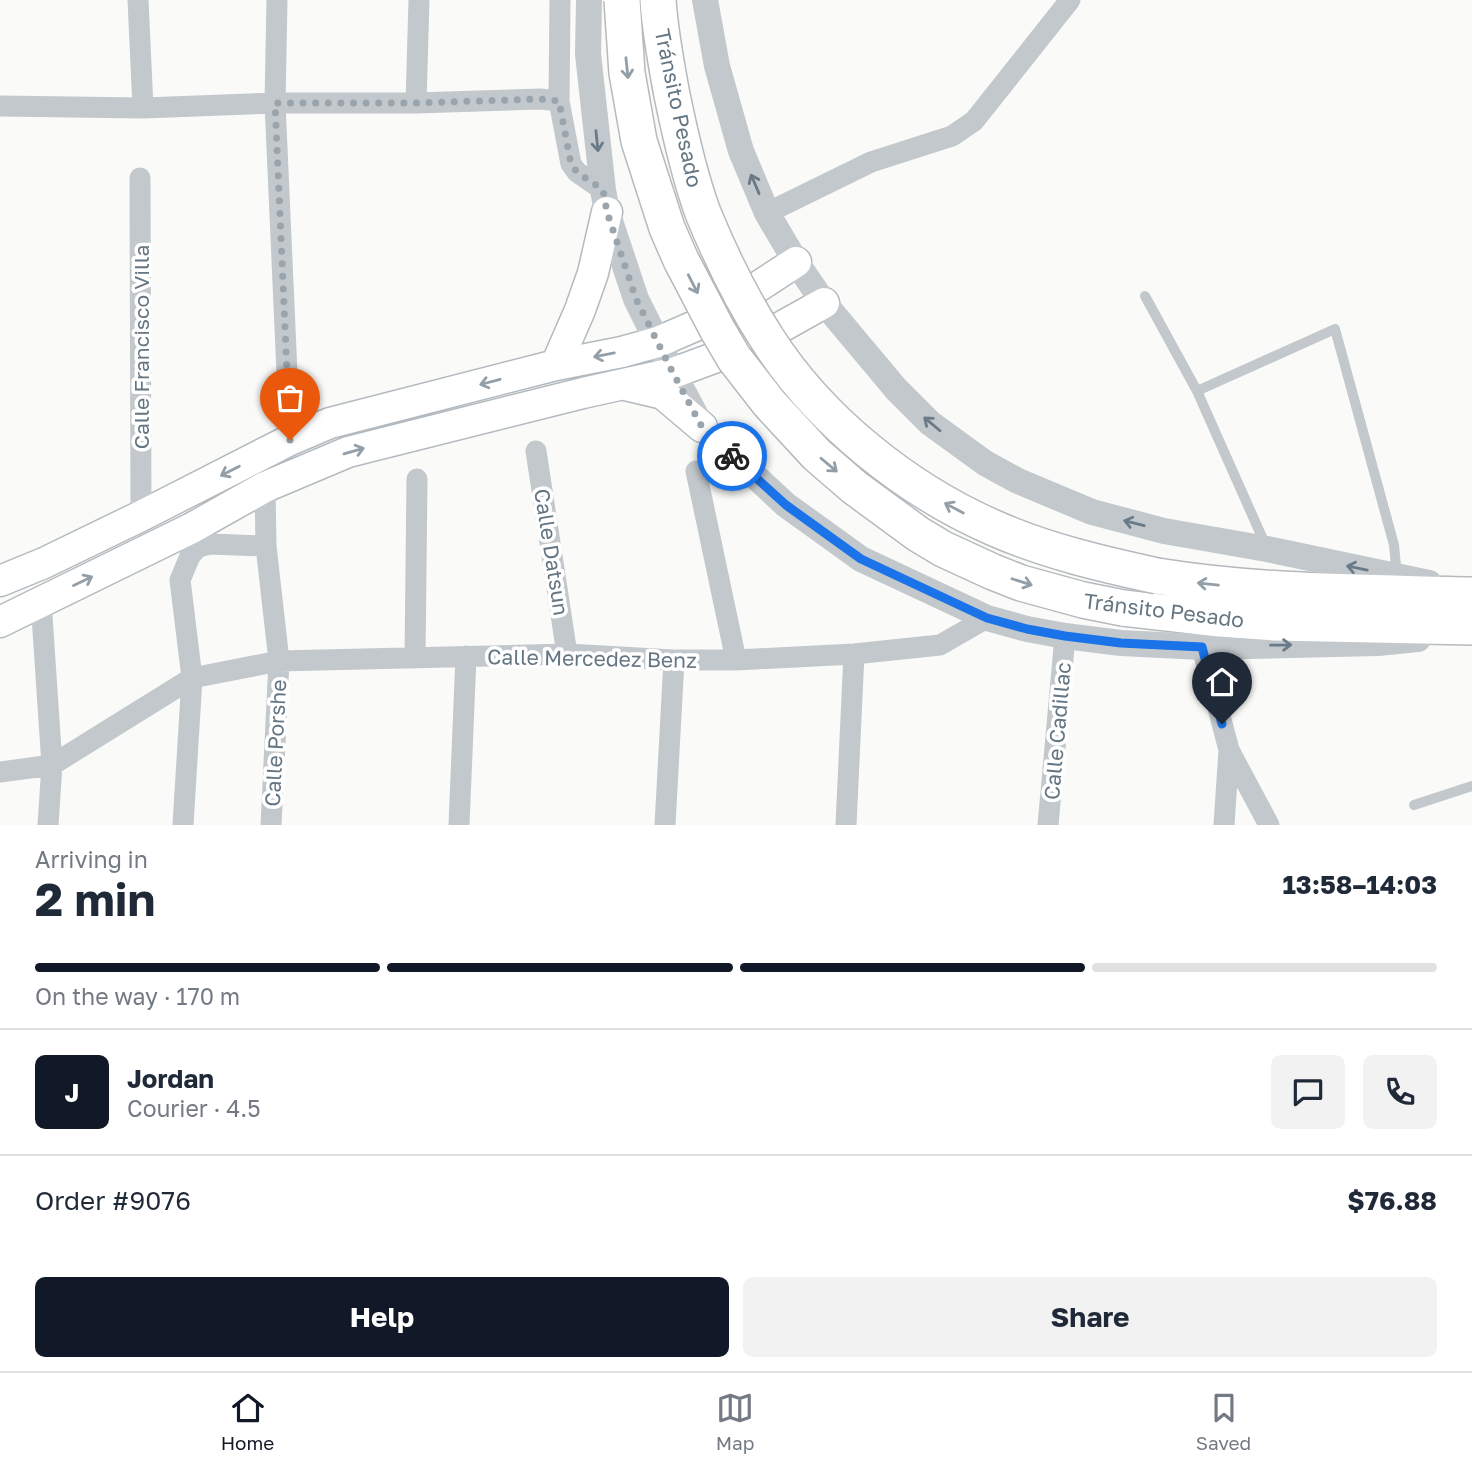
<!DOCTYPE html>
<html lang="en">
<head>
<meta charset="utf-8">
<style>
	:root { --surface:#fff; --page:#f2f2f3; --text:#1f2937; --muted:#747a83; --line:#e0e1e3; --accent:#111827 }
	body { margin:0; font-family:"Golos Text",sans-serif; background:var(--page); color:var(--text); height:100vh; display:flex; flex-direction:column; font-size:26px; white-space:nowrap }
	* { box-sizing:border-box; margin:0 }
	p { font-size:23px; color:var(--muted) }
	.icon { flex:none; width:38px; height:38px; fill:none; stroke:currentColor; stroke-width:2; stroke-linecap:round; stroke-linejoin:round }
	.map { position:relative; height:825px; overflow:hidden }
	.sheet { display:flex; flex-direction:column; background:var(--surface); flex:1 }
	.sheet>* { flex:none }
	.pin { position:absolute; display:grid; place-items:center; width:60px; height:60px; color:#fff; margin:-72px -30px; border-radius:50% 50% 50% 0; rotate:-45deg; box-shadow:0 0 7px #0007 }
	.pin .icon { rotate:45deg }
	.courier { position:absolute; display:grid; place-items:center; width:70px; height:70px; margin:-35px; border:5px solid #1a73e8; border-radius:50%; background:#fff; color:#222; box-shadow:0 2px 9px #0007 }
	.summary em { font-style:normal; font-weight:700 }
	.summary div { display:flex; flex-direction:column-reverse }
	.summary { display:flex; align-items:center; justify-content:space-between; height:119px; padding:0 35px }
	h1 { font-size:46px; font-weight:700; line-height:52px }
	.bar { display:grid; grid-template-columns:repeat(4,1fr); gap:10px 7px; align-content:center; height:84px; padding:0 35px }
	.bar i { height:9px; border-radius:5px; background:var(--line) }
	.bar .selected { background:var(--accent) }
	.bar p { grid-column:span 4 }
	.line { display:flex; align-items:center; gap:18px; padding:0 35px; border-top:2px solid var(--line) }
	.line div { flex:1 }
	.round { display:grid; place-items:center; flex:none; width:74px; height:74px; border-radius:10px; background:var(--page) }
	.button { display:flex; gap:14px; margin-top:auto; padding:14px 35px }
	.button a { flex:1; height:80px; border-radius:10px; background:var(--accent); color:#fff; font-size:28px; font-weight:700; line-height:80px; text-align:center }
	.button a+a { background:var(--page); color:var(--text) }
	.menu { display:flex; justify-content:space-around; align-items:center; height:98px; border-top:2px solid var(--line); background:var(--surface); font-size:19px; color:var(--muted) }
	.menu a { display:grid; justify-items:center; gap:4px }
	.menu .selected { color:var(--accent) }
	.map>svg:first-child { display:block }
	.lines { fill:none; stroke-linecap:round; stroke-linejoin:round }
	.secondary-casing { stroke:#b3babf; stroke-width:33 }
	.primary-casing { stroke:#b5babe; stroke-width:38 }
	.service { stroke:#c3c8cc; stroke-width:10 }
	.minor { stroke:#c3c8cc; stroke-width:21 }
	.tertiary { stroke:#c3c8cc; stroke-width:26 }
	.secondary { stroke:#fff; stroke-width:30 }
	.primary { stroke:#fff; stroke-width:35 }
	.primary-bridge-casing { stroke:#b5babe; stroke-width:38; stroke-linecap:butt }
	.primary-bridge { stroke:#fff; stroke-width:35 }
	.oneway { stroke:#939fa8 }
	.oneway2 { stroke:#6a7a87 }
	.done { stroke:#99a4ac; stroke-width:7; stroke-dasharray:0 12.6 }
	.route { stroke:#1a73e8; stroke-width:9 }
	.labels { text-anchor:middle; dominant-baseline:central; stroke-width:7; stroke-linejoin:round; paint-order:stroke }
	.street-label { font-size:21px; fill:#657683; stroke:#fff }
</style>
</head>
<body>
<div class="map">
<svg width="1472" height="825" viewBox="0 0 1472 825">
	<rect width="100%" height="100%" fill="#fafaf8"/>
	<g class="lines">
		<g class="secondary-casing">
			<path id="secondary" d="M556,365L580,310L593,273L607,212
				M629,386L663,394L702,427
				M0,581L44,563L141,516L290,440L330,423L556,365L622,352L658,342L704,322L796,262
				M0,622L192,528L265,487L348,452L583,393L673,373L749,345L824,303"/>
		</g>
		<g class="primary-casing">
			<path id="primary" d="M1157,576C1262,593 1367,592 1472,595
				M1123,608L1220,619L1275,623L1472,627"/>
		</g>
		<path class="service" d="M1145,296L1197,391L1266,546
			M1197,391L1335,329L1394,545L1397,576
			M1414,805L1472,786"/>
		<path class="minor" d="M138,0L143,108
			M277,0L275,103L290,440
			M560,0L559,101L571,164L577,172L603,190
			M416,103L419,0
			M0,106L143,108L275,103H416L540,99L559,101
			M140,178L141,516
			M767,213L871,162L952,136L974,121L1070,0
			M536,451L567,654
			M696,471L736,660
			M265,487L266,546L279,661L271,825
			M41,601L52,765L48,825
			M1202,647L1229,750L1224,825
			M415,658L417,479
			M1229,750L1269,825
			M0,772L52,765L192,678L279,661L567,654L674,660H736L854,654L940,645L987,618
			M183,825L192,678L180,580L190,556L198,547L210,544L266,546
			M459,825L466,656
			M665,825L674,660
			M846,825L854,654
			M1048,825L1065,636"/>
		<path class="tertiary" d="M589,0L588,54L603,190L607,212L636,299L673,373L702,427L786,505L861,559L987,618L1027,629L1065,636L1121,643L1202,647L1378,643L1418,639
			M705,0L717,66L741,151L767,213L796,262L824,303L896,389L930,423L985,463L1018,481L1092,512L1164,531L1267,549L1429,583"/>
		<use href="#secondary" class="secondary"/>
		<use href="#primary" class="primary"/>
		<g class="primary-bridge-casing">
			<path id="primary-bridge" d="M622,0L627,73L639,141L667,228L681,260L717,329L734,358L769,403L817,455L854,487L918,534L943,549L993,572L1021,583L1083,600L1123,608
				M658,0C660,32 666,63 672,95C680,134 689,175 703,213C721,257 742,300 768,340C820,421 907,490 994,528C1046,551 1102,564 1157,576"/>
		</g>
		<use href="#primary-bridge" class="primary-bridge"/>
	</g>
	<defs><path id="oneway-shaft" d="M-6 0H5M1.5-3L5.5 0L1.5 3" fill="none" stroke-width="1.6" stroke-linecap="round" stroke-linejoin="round" transform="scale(1.75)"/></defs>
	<g class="oneway">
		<use href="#oneway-shaft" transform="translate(627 68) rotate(84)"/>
		<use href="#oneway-shaft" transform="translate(693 284) rotate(63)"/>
		<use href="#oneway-shaft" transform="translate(604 355) rotate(169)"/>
		<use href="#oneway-shaft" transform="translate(490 382) rotate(165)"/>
		<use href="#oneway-shaft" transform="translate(354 451) rotate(-16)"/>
		<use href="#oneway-shaft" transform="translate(829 465) rotate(40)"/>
		<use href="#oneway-shaft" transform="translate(230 471) rotate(153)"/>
		<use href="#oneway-shaft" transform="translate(954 508) rotate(-152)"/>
		<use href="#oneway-shaft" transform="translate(83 581) rotate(-26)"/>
		<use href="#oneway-shaft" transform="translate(1022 582) rotate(18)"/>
		<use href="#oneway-shaft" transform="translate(1208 584) rotate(-174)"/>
	</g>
	<g class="oneway2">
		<use href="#oneway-shaft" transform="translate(597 141) rotate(84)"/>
		<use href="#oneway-shaft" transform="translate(755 184) rotate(-113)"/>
		<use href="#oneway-shaft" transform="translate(932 424) rotate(-140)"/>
		<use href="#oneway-shaft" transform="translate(1134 523) rotate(-166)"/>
		<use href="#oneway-shaft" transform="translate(1357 568) rotate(-168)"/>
		<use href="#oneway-shaft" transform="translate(1281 645) rotate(-1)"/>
	</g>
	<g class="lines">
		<path class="done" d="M290,440L275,103H416L540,99L559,101L571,164L577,172L603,190L607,212L636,299L673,373L702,427L732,456"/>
		<path class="route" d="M732,456L786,505L861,559L987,618L1027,629L1065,636L1121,643L1202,647L1222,724"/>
	</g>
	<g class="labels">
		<g class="street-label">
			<text transform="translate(679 108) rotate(78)">Tránsito Pesado</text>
			<text transform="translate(141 347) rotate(-90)">Calle Francisco Villa</text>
			<text transform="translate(552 552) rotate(81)">Calle Datsun</text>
			<text transform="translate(1164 610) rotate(7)">Tránsito Pesado</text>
			<text transform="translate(592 658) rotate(1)">Calle Mercedez Benz</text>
			<text transform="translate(1057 731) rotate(-85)">Calle Cadillac</text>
			<text transform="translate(275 743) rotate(-87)">Calle Porshe</text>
		</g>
	</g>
</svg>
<div class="pin" style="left:290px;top:440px;background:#ea580c"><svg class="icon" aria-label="bag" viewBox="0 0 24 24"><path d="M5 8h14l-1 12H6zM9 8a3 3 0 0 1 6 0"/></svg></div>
<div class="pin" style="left:1222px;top:724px;background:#1f2937"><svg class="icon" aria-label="home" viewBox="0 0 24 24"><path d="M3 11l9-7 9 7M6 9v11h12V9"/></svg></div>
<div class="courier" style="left:732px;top:456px"><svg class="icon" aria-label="bike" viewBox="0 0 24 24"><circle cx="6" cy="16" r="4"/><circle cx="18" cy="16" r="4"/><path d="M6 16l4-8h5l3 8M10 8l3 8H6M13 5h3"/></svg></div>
</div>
<section class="sheet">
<div class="summary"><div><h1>2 min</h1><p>Arriving in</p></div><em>13:58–14:03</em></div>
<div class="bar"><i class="selected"></i><i class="selected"></i><i class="selected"></i><i></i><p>On the way · 170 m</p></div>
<div class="line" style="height:126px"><b class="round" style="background:var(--accent);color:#fff">J</b><div><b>Jordan</b><p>Courier · 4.5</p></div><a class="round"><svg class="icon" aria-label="chat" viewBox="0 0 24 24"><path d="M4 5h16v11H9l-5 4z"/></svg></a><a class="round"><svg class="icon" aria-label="phone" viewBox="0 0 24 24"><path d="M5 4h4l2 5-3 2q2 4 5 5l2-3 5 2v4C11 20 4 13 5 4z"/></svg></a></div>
<div class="line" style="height:91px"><div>Order #9076</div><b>$76.88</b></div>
<div class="button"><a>Help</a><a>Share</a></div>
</section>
<nav class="menu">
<a class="selected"><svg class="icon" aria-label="home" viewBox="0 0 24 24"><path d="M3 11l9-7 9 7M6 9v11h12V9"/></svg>Home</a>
<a><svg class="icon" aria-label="map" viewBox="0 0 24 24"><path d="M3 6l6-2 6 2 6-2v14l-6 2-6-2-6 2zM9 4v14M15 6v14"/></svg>Map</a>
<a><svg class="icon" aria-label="saved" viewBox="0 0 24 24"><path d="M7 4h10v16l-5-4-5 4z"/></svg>Saved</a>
</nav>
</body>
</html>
